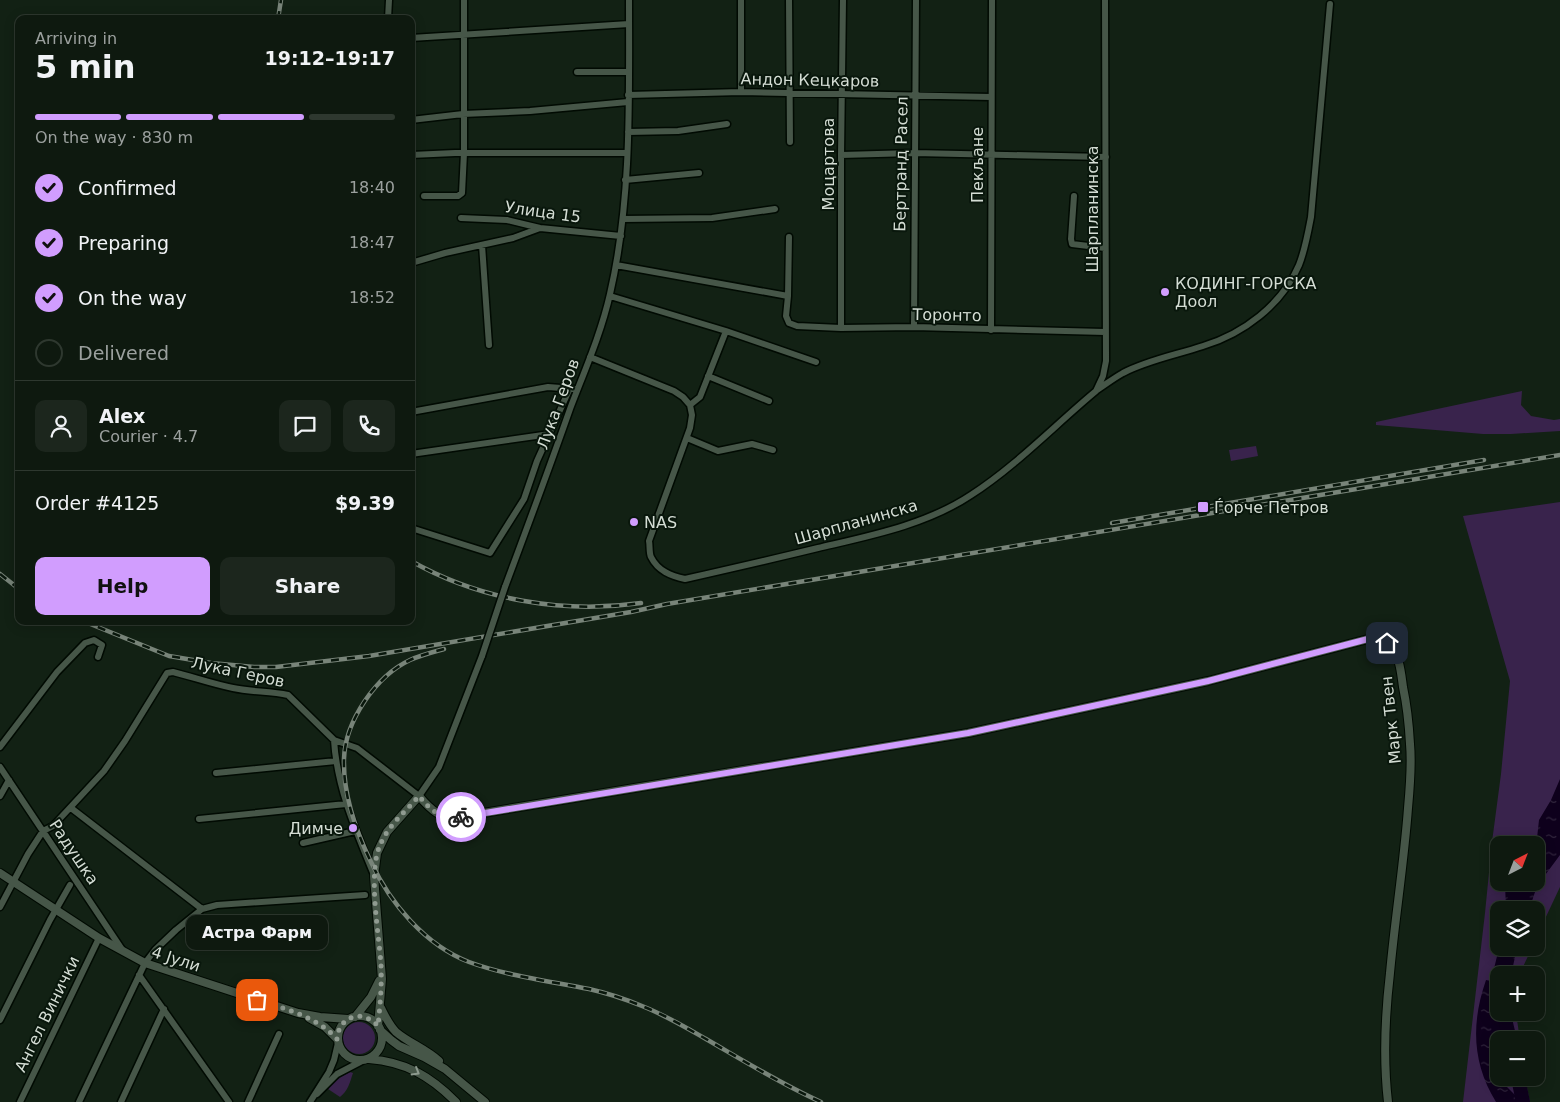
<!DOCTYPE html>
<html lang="en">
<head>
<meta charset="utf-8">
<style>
	:root { --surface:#0e190f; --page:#1c261d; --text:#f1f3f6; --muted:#9ba09e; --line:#2e382f; --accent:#d19dfe }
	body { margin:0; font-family:"DejaVu Sans",sans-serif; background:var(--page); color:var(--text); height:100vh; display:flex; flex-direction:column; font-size:19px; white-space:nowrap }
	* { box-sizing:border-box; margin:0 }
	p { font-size:16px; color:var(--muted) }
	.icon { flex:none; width:28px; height:28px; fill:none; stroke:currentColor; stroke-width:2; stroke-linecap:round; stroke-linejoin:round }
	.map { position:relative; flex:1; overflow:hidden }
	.panel { position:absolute; left:15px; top:15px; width:400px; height:610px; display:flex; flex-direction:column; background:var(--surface); border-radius:10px; box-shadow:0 2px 12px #0003,0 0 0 1px var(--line) }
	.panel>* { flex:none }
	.needle { width:32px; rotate:42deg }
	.controls { position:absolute; left:1490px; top:836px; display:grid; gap:10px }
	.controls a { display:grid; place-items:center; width:55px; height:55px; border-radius:10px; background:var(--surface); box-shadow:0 2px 12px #0003,0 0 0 1px var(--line); font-size:25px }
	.pin { position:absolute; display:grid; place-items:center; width:42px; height:42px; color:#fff; margin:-21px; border-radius:10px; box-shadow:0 2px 8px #0006 }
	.courier { position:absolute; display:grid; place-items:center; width:50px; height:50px; margin:-25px; border:4px solid #d19dfe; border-radius:50%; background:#fff; color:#222; box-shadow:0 1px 6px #0007 }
	.bubble { position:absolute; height:35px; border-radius:10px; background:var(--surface); box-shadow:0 2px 12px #0003,0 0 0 1px var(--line); font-size:16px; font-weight:600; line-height:35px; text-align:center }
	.overview em { font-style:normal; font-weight:600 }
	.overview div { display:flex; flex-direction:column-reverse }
	.overview { display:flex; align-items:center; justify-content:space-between; height:85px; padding:0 20px }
	h1 { font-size:32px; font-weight:600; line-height:38px }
	.bar { display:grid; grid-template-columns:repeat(4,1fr); gap:8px 5px; align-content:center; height:60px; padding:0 20px }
	.bar i { height:6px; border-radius:4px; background:var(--line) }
	.bar .selected { background:var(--accent) }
	.bar p { grid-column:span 4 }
	.line { display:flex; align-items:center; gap:12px; padding:0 20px; border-top:1px solid var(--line) }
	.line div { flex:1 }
	.round { display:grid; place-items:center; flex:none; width:52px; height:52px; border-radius:10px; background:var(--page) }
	ol { padding:0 20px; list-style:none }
	li { display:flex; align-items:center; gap:15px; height:55px }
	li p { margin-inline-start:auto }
	li .icon { padding:5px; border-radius:50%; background:var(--accent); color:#111; stroke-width:4 }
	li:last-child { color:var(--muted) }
	li i { width:28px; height:28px; border:2px solid var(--line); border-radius:50% }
	.cta { display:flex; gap:10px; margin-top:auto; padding:10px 20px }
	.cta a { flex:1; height:58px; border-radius:10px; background:var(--accent); color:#111; font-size:20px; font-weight:600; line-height:58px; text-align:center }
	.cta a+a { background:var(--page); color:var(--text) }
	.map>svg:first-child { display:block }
	.grass { fill:#39234c; fill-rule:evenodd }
	.water { fill:url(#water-ripples) }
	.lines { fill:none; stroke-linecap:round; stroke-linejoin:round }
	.river { stroke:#0e001c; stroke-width:14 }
	.minor-casing { stroke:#010a02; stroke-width:9 }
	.tertiary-casing { stroke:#010a02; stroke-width:10 }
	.minor { stroke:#465648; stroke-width:6 }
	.tertiary { stroke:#465648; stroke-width:8 }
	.rail-casing { stroke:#788479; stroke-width:4.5 }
	.rail { stroke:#09170c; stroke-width:2.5; stroke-dasharray:8; stroke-linecap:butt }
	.minor-bridge-casing { stroke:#010a02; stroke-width:9; stroke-linecap:butt }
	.minor-bridge { stroke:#465648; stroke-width:6 }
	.oneway { stroke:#8d9a8e }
	.done { stroke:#909b91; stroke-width:5; stroke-dasharray:0 9 }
	.route { stroke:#d19dfe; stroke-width:6 }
	.poi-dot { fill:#d19dfe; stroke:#09170c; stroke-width:2 }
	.labels { text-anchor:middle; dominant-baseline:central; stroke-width:4; stroke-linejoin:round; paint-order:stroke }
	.street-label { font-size:16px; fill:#d4ddd4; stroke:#09170c }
	.poi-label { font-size:16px; fill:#d4ddd4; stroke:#09170c; text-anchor:start }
</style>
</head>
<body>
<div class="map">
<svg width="1560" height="1102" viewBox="0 0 1560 1102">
	<defs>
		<pattern id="water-ripples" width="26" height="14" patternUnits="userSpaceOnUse" patternTransform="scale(1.25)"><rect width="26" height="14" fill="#0e001c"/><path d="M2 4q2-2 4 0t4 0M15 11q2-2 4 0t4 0" fill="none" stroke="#30253c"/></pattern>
	</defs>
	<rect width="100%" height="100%" fill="#122114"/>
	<path class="grass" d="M1522,391L1521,405L1531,416L1554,420L1560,419V431L1511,434H1483L1376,425V422Z
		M1256,446L1258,456L1231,461L1229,450Z
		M1560,502V887L1536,938V910H1499V948H1532L1519,975H1499V1012L1516,1013L1520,1040H1499V1078H1525L1530,1102H1463L1485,913L1492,842L1501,774L1510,681L1463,516ZM1499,845H1536V882H1499Z
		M343 1038a16 16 0 1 1 32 0a16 16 0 1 1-32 0Z
		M350,1072L353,1073C350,1082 348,1091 340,1097L328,1089L336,1080Z"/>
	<path class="water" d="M1560,779V855L1537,886L1529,910H1506L1505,883L1536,882V847L1539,820L1551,800Z
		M1499,948H1517L1511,975H1499V1012L1512,1013L1513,1024L1502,1040H1499V1078H1502L1503,1083L1522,1102H1496C1472,1063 1471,1023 1486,980L1491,981Z"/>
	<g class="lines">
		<path class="river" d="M1505,1012V1019L1510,1040
			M1518,1078L1523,1102"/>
		<g class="minor-casing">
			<path id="minor" d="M741,0V92
				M789,0L790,142
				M388,19L389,0
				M411,38L629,24
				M577,72H629
				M628,95L741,92L991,97
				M411,120L463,114L530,111L628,102
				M628,132L678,131L727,124
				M411,155L455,153H627
				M841,155L914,153L1106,157
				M625,180L699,173
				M424,196H458L462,193L464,153V0
				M1074,196L1071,239L1072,244L1105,248
				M461,218L507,220L540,228L621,236
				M623,219L712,218L775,209
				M789,237L788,296L786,316L789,323L797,326L841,328L914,327L1105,332
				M482,245L489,345
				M411,263L445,253L513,238L540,228
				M616,265L788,296
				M610,296L726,331
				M914,327L916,0
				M841,328V155L843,0
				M991,330L992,0
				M590,357L674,391L683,397L690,405L692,415L690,428L649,541C650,546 649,553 651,557C658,571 671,576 685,579C729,569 773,559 818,548C869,536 926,525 971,495C1016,466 1055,425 1096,391L1103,376L1106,361L1105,0
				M708,376L769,401
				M1097,390C1106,384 1114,378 1123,373C1148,360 1176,355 1203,346C1243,334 1282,305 1299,265C1305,250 1308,233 1311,217L1330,4
				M690,405L700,397L726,331L816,362
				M411,412L548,387L574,389
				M687,438L718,451L752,444L773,450
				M411,454L550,434
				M411,528L490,553L524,499L537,461L570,388
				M505,587C527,528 549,469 570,409C584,372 601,334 610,294C632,199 629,98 629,0
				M334,740C337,788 356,831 374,875
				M0,747L57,672L85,643L94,640L102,645L98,657
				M0,767L123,951
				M216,773L336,761
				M0,796L9,780
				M71,808L202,909
				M199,819L346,804
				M303,843L355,831
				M0,907L28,854L43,831L53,826L104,771L125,741L167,673L173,672C193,677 213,684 233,688C251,692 270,691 288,695L334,740L357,748L419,796L439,767L482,656
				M139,975L229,1102
				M0,1020L50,920L70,885
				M317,1094L337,1074L362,1061
				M20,1102L99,938
				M79,1102L145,963L155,950L176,930L202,909L217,905L365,895
				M121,1102L164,1009
				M248,1102L279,1034
				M310,1102L329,1072L334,1060L338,1043"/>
		</g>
		<g class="tertiary-casing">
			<path id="tertiary" d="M0,873L99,938L145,963L298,1013L320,1017L348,1019
				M381,1008C385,1016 389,1025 396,1032C409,1043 426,1049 439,1061
				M338 1038a22 22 0 1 1 44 0a22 22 0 1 1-44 0Z
				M355,1017L371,997L379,981
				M309,1018L325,1027L337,1039
				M378,1026L382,979L374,876L377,853L387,832L419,796C430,809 441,820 459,817L968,733L1208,681L1368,639C1376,639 1383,639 1389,645C1400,655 1401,673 1403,687C1407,706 1409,725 1410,744C1412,765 1410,786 1408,808C1404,863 1395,918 1390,973C1385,1016 1383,1059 1388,1102
				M380,1030L391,1040L399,1046L424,1057L445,1069L485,1102
				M369,1059C406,1062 430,1076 456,1102"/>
		</g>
		<use href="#minor" class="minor"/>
		<use href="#tertiary" class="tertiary"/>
		<g class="rail-casing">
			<path id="rail" d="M278,19L281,0
				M1112,523L1484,460
				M411,561C480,600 563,614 641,603
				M0,574L19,589
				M83,621L169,656L211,663L254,667H276L369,656L631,612L667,604L1560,455
				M444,649C433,652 421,655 410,660C376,676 345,721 344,759C343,795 355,829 371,862C390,903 425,945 469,962C507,976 549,981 589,989C607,993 625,999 642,1006C665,1015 685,1027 706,1039C744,1061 781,1084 821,1102"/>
		</g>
		<use href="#rail" class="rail"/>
		<g class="minor-bridge-casing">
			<path id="minor-bridge" d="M482,656L505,587"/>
		</g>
		<use href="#minor-bridge" class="minor-bridge"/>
	</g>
	<defs><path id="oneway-chevron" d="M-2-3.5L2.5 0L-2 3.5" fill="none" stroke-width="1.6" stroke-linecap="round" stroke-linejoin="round" transform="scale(1.25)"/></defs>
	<use class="oneway" href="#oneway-chevron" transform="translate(416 1072) rotate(31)"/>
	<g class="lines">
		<path class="done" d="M257,1000C285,1009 316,1016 337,1039C339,1015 363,1009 378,1026C380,1006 382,985 381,965C379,933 367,871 381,843C389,825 406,811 419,796C431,811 442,820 461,817"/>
		<path class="route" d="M461,817L968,733L1208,681L1368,639H1377L1387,643"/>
	</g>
	<g class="poi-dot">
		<circle cx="1165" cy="292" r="5"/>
		<rect x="1197" y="501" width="12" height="12" rx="2.5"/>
		<circle cx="634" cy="522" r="5"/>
		<circle cx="353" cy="828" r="5"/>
	</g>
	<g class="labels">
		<g class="street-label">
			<text transform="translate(810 80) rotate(1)">Андон Кецкаров</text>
			<text transform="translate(828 164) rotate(-90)">Моцартова</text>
			<text transform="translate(901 164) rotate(-89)">Бертранд Расел</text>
			<text transform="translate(977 165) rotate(-90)">Пекљане</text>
			<text transform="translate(1092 209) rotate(-90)">Шарпланинска</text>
			<text transform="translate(543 212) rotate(8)">Улица 15</text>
			<text transform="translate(947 315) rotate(1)">Торонто</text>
			<text transform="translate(558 404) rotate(-70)">Лука Геров</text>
			<text transform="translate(856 522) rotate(-16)">Шарпланинска</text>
			<text transform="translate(238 672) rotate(12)">Лука Геров</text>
			<text transform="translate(1391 720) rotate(-96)">Марк Твен</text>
			<text transform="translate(74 852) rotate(56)">Радушка</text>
			<text transform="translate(176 959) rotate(18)">4 Јули</text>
			<text transform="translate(47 1014) rotate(-64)">Ангел Винички</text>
		</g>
		<g class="poi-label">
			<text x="1175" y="283">КОДИНГ-ГОРСКА<tspan x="1175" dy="18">Доол</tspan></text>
			<text x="1214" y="507">Ѓорче Петров</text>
			<text x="644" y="522">NAS</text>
			<text x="343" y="828" text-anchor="end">Димче</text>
		</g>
	</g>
</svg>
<div class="controls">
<a><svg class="needle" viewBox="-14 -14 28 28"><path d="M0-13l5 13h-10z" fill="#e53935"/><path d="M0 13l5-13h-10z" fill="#9ba09e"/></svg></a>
<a><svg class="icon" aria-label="layers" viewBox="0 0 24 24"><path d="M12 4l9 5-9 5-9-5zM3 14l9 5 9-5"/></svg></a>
<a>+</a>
<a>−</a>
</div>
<div class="pin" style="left:257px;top:1000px;background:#ea580c"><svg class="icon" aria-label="bag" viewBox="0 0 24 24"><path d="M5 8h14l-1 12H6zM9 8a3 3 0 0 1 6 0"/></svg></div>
<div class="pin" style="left:1387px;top:643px;background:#1f2937"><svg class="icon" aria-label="home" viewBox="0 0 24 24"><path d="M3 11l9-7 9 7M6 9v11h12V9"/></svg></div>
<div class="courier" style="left:461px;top:817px"><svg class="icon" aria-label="bike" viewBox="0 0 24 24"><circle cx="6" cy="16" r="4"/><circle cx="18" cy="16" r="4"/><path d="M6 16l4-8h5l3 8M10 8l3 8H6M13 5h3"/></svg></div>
<div class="bubble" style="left:186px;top:915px;width:142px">Астра Фарм</div>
<section class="panel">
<div class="overview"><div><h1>5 min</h1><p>Arriving in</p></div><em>19:12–19:17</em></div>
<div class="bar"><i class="selected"></i><i class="selected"></i><i class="selected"></i><i></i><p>On the way · 830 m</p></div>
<ol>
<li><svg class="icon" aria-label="check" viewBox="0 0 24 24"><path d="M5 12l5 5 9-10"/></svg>Confirmed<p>18:40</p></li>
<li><svg class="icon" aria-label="check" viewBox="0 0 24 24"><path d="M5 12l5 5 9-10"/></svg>Preparing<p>18:47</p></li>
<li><svg class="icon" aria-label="check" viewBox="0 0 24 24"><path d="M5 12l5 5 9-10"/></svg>On the way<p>18:52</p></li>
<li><i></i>Delivered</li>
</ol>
<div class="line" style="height:90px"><a class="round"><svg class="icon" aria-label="person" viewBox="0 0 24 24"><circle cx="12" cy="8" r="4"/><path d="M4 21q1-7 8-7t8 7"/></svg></a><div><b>Alex</b><p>Courier · 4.7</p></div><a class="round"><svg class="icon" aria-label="chat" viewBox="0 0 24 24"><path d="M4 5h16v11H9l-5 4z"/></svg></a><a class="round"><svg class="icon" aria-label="phone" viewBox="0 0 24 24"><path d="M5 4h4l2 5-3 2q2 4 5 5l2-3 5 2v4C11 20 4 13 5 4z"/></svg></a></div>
<div class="line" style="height:65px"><div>Order #4125</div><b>$9.39</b></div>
<div class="cta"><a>Help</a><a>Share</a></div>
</section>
</div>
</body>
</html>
